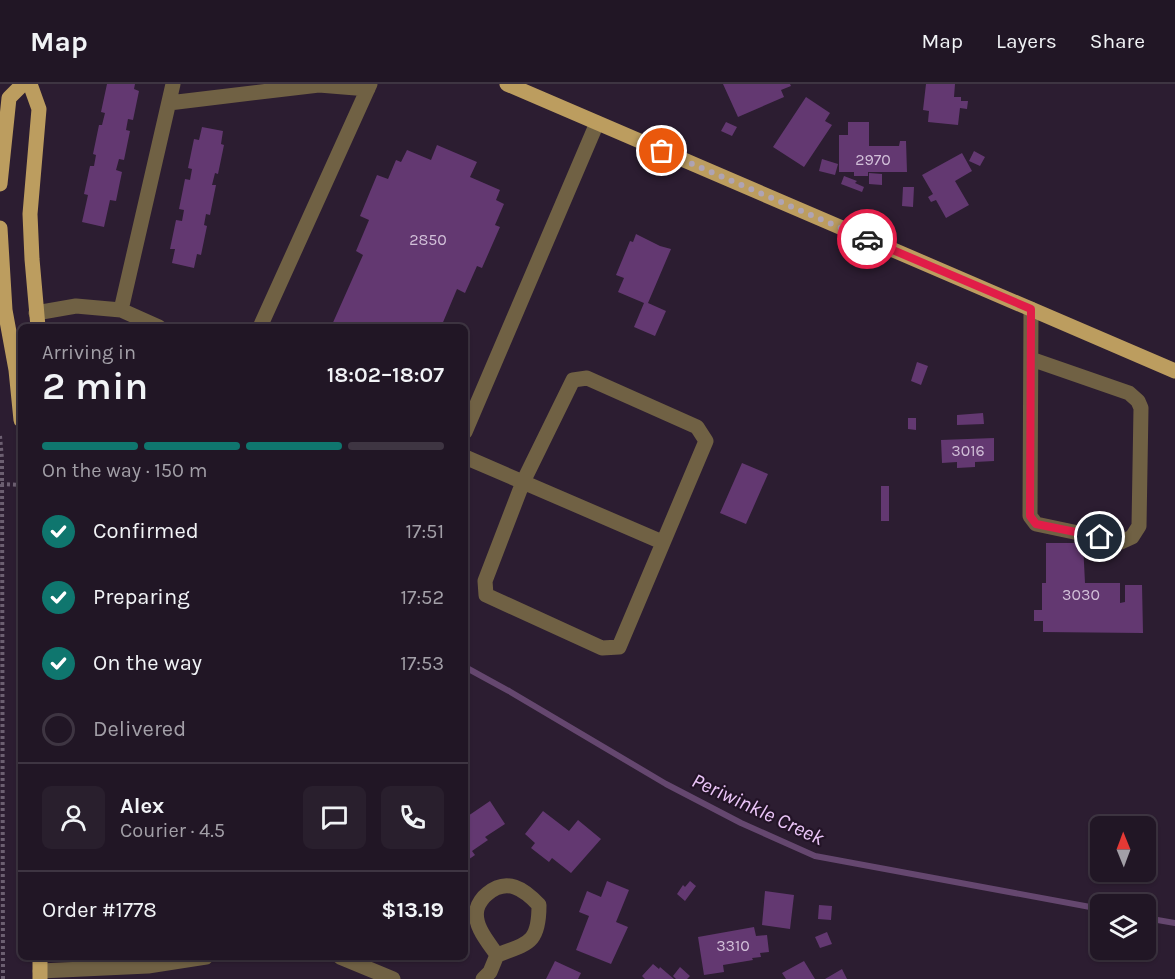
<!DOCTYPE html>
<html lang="en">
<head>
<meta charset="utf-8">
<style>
	:root { --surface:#211625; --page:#291f2d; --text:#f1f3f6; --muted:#a29fa7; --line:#3e3542; --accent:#0f766e }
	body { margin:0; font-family:Karla,sans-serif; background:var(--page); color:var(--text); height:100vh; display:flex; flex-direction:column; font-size:22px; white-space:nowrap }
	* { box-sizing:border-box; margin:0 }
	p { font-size:20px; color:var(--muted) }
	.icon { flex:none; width:33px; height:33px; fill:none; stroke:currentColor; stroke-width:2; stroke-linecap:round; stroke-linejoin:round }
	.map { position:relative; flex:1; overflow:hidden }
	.side { position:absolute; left:18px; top:240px; width:450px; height:636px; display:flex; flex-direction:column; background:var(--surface); border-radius:9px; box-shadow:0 2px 4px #0004,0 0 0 2px var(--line) }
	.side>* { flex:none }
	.needle { width:39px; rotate:359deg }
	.controls { position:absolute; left:1090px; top:732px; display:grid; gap:12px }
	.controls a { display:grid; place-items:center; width:66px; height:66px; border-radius:9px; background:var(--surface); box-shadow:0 2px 4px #0004,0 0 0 2px var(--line); font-size:30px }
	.pin { position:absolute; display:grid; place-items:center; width:51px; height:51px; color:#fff; margin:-26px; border:3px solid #fff; border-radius:50%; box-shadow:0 2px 6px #0007 }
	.courier { position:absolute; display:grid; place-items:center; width:60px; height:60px; margin:-30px; border:4px solid #e11d48; border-radius:50%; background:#fff; color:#222; box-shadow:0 2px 8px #0007 }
	.head em { font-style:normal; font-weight:600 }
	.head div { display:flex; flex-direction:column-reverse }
	.head { display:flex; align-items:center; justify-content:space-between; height:102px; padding:0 24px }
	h1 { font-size:39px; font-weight:600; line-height:45px }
	.bar { display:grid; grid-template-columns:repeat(4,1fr); gap:9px 6px; align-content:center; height:72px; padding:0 24px }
	.bar i { height:8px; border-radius:4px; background:var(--line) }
	.bar .current { background:var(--accent) }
	.bar p { grid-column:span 4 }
	.line { display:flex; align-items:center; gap:15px; padding:0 24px; border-top:2px solid var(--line) }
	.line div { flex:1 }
	.round { display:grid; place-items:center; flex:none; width:63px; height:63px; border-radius:9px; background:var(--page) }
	ol { padding:0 24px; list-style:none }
	li { display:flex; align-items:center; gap:18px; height:66px }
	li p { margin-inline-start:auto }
	li .icon { padding:6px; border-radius:50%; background:var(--accent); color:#fff; stroke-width:4 }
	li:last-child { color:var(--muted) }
	li i { width:33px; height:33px; border:3px solid var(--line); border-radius:50% }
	header { display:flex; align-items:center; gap:36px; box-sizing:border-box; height:84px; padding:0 30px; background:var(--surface); border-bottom:2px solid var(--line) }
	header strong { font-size:28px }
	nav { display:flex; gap:33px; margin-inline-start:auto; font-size:21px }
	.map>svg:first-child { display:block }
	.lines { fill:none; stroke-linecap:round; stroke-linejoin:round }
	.stream { stroke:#65476f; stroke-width:6 }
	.building { fill:#633871 }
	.path { stroke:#6c5f71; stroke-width:4; stroke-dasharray:3 3; stroke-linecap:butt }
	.minor { stroke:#706144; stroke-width:15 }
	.major { stroke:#bc9d5f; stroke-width:15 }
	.done { stroke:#afa4b4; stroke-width:6; stroke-dasharray:0 10.8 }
	.route { stroke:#e11d48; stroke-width:8 }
	.labels { text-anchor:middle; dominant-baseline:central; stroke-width:4.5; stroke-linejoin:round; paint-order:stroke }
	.number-label { font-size:16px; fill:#d1bfd8 }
	.water-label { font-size:21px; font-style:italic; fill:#ecc6f9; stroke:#231427 }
</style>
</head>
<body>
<header>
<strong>Map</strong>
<nav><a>Map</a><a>Layers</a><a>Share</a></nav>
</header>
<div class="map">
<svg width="1175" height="895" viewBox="0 0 1175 895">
	<rect width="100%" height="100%" fill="#2c1d31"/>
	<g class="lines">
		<path class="stream" d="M465,583L509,607L666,700L741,739L815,772L1101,825
			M1146,834L1175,839"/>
	</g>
	<path class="building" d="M107,0H135L134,5L139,7L133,36L128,35L126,46L130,47L124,76L119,75L116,86L122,88L116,117L110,116L104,143L82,138L88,111L84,110L90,82H94L96,71L93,70L99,41H102L105,29L101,28Z
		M723,0H790L791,2L781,6L784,13L738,33Z
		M926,0H955L954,13H961V17H968L967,25L960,24L958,41L928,38L929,27L923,26Z
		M806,13L830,29L825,37L832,41L804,83L773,63Z
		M726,38L737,43L732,52L721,47Z
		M848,38H869V62H899L900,57H906L907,88H868V92H854V88H839V51H848Z
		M202,43L223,47L221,60L224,61L218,90L215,89L212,101H216L210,131L206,130L204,141L207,142L201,171L197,170L194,184L172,179L175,165H170L176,136L182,137L184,126L179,125L185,95L190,96L192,85L188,84L194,55L199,56Z
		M437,61L477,78L470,93L500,106L496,116L504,120L495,141L500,143L482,184L477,182L465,209L457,205L441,243H331L363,171L356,167L369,136L360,132L377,91L388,95L396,76L401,78L407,66L431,76Z
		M974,67L985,73L980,82L969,77Z
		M962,69L972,87L955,97L969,121L946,134L936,116L931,118L928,113L933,110L922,91Z
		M822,75L838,80L835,91L819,87Z
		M869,89L882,90V101L869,100Z
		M844,92L857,97L855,99L864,103L862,108L841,100Z
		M903,103H914L913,123L902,122Z
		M636,150L660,162L671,165L648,219L666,227L655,252L634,243L644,219L618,208L624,194L616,191L630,157L633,158Z
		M917,278L928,282L921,301L911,297Z
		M983,329L984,340L957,341V331Z
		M908,334H916V346L908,345Z
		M994,354V377L975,378V383L957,384V378L942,379L941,356Z
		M742,379L768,390L746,440L720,429Z
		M881,402H889V437H881Z
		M1046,459H1083L1085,499H1120V519L1125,518V501H1142L1143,549L1043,548V537H1034V526H1042V499H1046Z
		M490,717L505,740L485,753L488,756L472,767L475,771L465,778V734Z
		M543,727L569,747L578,736L601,755L571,789L552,774L549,778L531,764L535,759L525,750Z
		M607,797L629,806L616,838L628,843L611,880L576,866L589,832L579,828L587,807L601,813Z
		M690,797L696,802L685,817L677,810L683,801L685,803Z
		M765,807L794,811L790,845L762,841Z
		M819,821L832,822L831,836L818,835Z
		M754,843L756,852L767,851L769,868L760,869L761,873L752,874L753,876L723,881L724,888L704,891L698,853Z
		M827,848L832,860L820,864L815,853Z
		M555,877L581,889L578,895H546Z
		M804,877L815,895H786L782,889Z
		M653,880L659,885L660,883L674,895H645L642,892Z
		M680,883L690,892L687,895H676L673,892Z
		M842,885L847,895H825Z"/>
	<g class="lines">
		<path class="path" d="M0,352L2,375L3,895
			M1,400L21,401"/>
		<path class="minor" d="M169,19L319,1L368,5
			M121,226L173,0
			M36,229L76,222L121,226L159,243
			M260,243L370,0
			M1031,275L1129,309L1138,317L1141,324L1139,442L1132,453L1121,458L1036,440L1030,432L1031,225
			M587,294L697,343L706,357L619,563L602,564L486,511L485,497L523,398L573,296Z
			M465,348L597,39
			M465,373L662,458
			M340,873L393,895
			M40,887L148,882L206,873
			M483,895L490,888L497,871C529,859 539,859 539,821C524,805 507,793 487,810C483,813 478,820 477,825C473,842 489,859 497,871"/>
		<path class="major" d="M30,0L39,25L30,130L32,175L38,243
			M507,0L1175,287
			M0,100L9,14L23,0
			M0,144L5,226L16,286L21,336
			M40,895V873"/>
	</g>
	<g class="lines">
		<path class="done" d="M662,67L867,155"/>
		<path class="route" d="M867,155L1031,225L1030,432L1036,440L1100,453"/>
	</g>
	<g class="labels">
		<g class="number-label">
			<text x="873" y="75">2970</text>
			<text x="428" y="155">2850</text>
			<text x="968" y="366">3016</text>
			<text x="1081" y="510">3030</text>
			<text x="733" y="861">3310</text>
		</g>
		<g class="water-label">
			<text transform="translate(758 725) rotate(25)">Periwinkle Creek</text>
		</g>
	</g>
</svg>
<div class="controls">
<a><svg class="needle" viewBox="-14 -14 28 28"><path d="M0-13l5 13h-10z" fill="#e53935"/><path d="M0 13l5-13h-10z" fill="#a29fa7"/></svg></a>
<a><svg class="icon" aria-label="layers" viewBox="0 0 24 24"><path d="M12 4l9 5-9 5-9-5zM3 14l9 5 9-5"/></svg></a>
</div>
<div class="pin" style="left:662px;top:67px;background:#ea580c"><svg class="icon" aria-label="bag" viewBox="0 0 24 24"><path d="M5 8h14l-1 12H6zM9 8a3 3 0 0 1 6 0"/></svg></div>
<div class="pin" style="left:1100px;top:453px;background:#1f2937"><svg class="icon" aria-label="home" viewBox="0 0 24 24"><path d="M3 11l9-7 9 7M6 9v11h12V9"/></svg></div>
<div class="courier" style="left:867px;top:155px"><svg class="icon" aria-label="car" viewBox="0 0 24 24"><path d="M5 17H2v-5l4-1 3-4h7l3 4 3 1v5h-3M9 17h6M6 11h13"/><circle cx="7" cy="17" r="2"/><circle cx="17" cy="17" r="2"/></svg></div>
<section class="side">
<div class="head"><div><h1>2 min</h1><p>Arriving in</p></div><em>18:02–18:07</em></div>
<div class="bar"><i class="current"></i><i class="current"></i><i class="current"></i><i></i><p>On the way · 150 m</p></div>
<ol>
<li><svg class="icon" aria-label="check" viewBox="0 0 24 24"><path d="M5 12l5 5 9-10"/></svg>Confirmed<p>17:51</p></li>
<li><svg class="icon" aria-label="check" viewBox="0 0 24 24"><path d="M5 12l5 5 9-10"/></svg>Preparing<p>17:52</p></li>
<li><svg class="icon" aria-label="check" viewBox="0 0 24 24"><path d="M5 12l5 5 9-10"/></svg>On the way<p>17:53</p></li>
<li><i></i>Delivered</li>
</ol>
<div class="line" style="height:108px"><a class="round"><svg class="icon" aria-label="person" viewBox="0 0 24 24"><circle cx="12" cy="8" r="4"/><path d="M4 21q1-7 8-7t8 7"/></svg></a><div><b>Alex</b><p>Courier · 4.5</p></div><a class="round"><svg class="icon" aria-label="chat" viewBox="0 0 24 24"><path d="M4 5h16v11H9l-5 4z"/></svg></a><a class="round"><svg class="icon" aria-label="phone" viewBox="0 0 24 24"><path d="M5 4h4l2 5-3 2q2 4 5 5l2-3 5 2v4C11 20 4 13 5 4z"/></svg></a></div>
<div class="line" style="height:78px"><div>Order #1778</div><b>$13.19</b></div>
</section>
</div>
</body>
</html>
